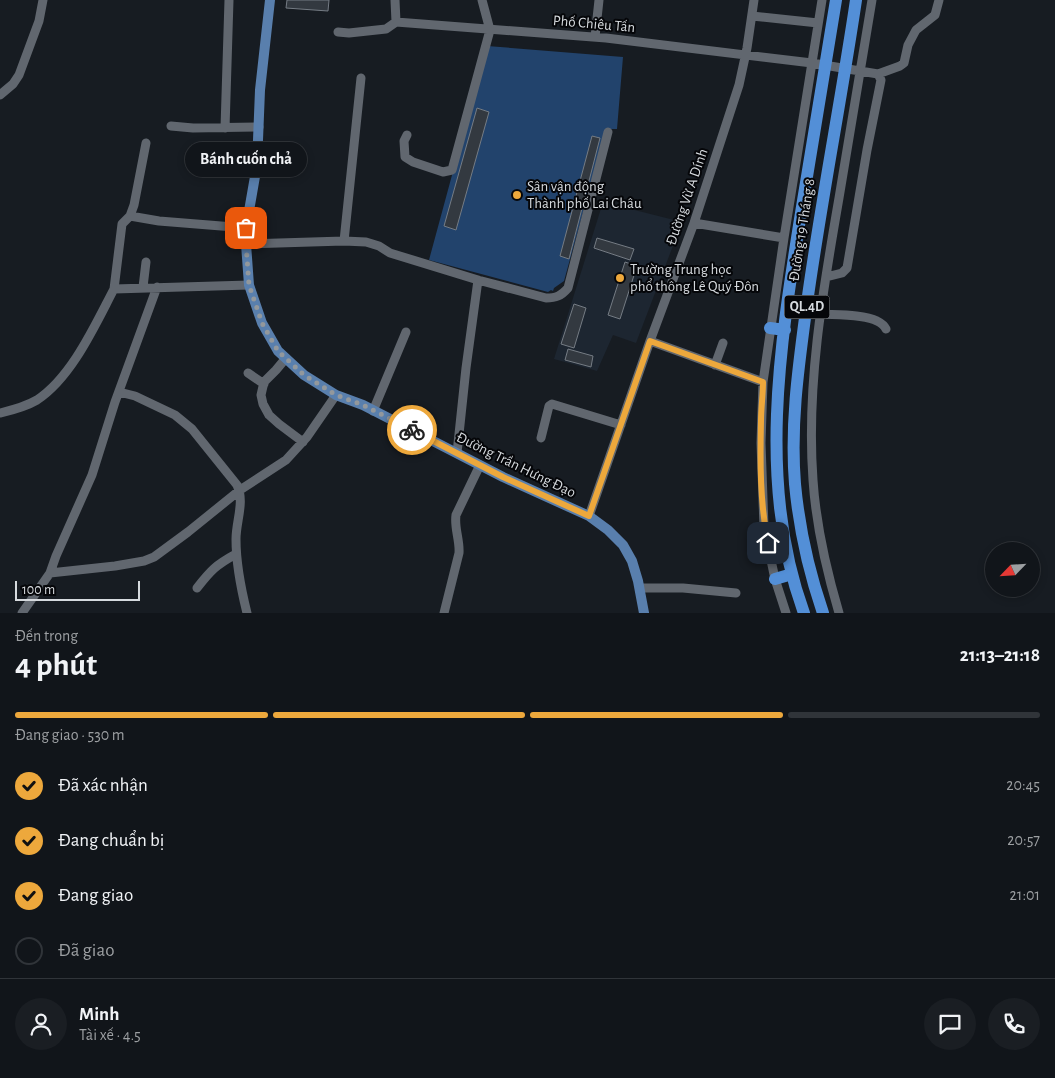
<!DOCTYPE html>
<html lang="vi">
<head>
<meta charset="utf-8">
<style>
	:root { --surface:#11151a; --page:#1a1e23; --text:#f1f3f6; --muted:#9c9fa2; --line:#303439; --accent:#eda83c }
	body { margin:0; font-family:"Alegreya Sans",sans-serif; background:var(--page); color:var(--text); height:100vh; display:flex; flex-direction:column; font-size:19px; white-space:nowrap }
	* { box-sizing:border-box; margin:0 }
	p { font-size:16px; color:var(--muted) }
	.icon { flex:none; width:28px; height:28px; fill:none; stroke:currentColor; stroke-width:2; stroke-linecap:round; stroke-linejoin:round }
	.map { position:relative; height:613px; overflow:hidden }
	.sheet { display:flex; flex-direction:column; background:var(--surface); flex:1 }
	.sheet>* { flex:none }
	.needle { width:32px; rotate:245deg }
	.tools { position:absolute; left:985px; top:542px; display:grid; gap:10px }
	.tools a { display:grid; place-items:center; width:55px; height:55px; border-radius:50%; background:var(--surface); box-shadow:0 2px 8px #0003,0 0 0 1px var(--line); font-size:25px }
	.scale { position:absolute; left:15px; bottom:12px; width:125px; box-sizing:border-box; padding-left:5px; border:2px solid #d6dade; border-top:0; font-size:14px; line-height:18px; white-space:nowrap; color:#d6dade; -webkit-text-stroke:4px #050609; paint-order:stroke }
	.pin { position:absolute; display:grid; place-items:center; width:42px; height:42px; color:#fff; margin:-21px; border-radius:10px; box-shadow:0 2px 8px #0006 }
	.courier { position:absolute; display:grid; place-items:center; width:50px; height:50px; margin:-25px; border:4px solid #eda83c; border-radius:50%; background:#fff; color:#222; box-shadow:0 1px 6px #0007 }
	.bubble { position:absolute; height:35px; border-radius:18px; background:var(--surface); box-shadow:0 2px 8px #0003,0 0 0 1px var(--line); font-size:16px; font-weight:700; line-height:35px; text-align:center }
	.overview em { font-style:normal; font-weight:700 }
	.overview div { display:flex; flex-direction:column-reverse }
	.overview { display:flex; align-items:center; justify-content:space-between; height:85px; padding:0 15px }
	h1 { font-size:32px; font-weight:700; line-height:38px }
	.bar { display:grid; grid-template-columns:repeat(4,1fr); gap:8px 5px; align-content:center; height:60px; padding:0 15px }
	.bar i { height:6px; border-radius:4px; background:var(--line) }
	.bar .selected { background:var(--accent) }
	.bar p { grid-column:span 4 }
	.line { display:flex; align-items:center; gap:12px; padding:0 15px; border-top:1px solid var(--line) }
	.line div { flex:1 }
	.round { display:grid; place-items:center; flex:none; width:52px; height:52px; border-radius:26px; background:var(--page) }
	ol { padding:0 15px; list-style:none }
	li { display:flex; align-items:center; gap:15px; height:55px }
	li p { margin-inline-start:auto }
	li .icon { padding:5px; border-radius:50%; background:var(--accent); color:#111; stroke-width:4 }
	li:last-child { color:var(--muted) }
	li i { width:28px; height:28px; border:2px solid var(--line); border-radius:50% }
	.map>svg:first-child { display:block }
	.built { fill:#1d2631 }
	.green { fill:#22436c }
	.building { fill:#333940; stroke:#757c84 }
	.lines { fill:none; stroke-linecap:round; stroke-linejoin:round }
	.minor { stroke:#61676f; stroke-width:9 }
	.major { stroke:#597fad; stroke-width:10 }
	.highway { stroke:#538fd7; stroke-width:12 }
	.done { stroke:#93989c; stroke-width:5; stroke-dasharray:0 9 }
	.route { stroke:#eda83c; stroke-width:6 }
	.poi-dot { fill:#eda83c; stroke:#050609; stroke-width:2 }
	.labels { text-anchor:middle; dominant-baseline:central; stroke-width:4; stroke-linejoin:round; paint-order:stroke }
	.shield { fill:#050609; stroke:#979a9e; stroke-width:1 }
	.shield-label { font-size:14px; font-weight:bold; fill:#d6dade }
	.street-label { font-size:15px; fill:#d6dade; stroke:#050609 }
	.poi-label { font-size:15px; fill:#d6dade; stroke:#050609; text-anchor:start }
</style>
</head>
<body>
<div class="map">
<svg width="1055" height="613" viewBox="0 0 1055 613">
	<rect width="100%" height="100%" fill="#171c22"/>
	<path class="built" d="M603,202L682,222L636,343L613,335L597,371L554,359Z"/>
	<path class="green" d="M487,46L623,57L617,129H606L564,281L554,288L553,291L551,290L548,292L429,260Z"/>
	<path class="building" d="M287,0H329L328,11L286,8Z
		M477,108L489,112L456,230L444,226Z
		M592,136L600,138L569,259L560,256Z
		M597,238L634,249L630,260L594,248Z
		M625,262L637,266L620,319L608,315Z
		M574,304L586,308L574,348L561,344Z
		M568,349L593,356L591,367L565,360Z"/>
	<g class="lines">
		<path class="minor" d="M395,0L396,22L606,38L812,63L878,74L881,80L867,150L847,268L842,273L826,277
			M752,16L818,23
			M338,32L349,33L386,29L396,22
			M595,37L599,0
			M878,74L900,66L904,63L908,45L916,30L935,15L939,0
			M0,95L13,84L19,75L39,21L43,0
			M171,126L193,128L259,127
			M225,128L229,0
			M407,135L404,141L405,157L413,162L443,172L452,170L490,30L482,0
			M130,216L159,221L246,228
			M694,223L784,238
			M344,241L361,78
			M246,244L344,241L366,242L379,246L390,253L478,280L546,298C556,298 561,296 568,288L608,132
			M143,287L146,262
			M114,289L122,224L130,216L134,205L146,143
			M820,314C836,315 864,314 877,321C881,323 884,325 886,329
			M650,341L763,382
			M286,358L276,370L264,382L261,395L263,404L269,415L279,424L303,442
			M715,365L723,343
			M248,373L264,384
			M119,392L135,396L175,415L192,429L237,485C245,502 236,521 236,539C236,564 241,589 247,613
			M373,411L406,332
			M0,413C13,410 25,407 37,400C72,377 95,325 114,289L249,285
			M541,438L549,406L552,404L621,425
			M457,453L466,368L478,280
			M589,516L650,341L694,223L739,85L747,48L754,0
			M50,573L115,566L144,561L154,557L188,532L240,490L286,460L307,437L336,395
			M197,588C211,570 216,565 236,554
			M640,588H683L736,593
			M22,613L50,573L56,556L92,475L115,402L157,287
			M444,613L459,553C460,540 454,528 456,515L480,465
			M786,613L775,579L764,527L761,443L763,382L784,238L822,0
			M839,613C826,569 816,525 813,480C806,386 823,290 839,198C850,132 861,66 872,0"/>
		<path class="major" d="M270,0L260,90L257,165L246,228V244L249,285L262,323L278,351L304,375L336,395L363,405L503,477L589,516L608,530L623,545L632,561L638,581L644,613"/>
		<path class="highway" d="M770,328L785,330
			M775,579L792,574
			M804,613C757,485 780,344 801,213C813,142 824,71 836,0
			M823,613C809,572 799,527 795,484C790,423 799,363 807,303C821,202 841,101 856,0"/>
	</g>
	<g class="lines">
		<path class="done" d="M246,228V244L249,285L262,323L278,351L304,375L336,395L363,405L412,430"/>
		<path class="route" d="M412,430L503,477L589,516L650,341L763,382C763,395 761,408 761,421C760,461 760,504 768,543"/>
	</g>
	<g class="poi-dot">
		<circle cx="517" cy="195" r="5"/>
		<circle cx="620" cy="278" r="5"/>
	</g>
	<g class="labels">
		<rect class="shield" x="784.5" y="295.5" width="45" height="23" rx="4"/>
		<g class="shield-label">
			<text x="807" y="307">QL.4D</text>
		</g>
		<g class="street-label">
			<text transform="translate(594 24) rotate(5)">Phố Chiêu Tấn</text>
			<text transform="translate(687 197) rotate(-71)">Đường Vừ A Dính</text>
			<text transform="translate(802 230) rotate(-81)">Đường 19 Tháng 8</text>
			<text transform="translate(516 465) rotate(26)">Đường Trần Hưng Đạo</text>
		</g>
		<g class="poi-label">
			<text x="527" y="186">Sân vận động<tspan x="527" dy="17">Thành phố Lai Châu</tspan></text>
			<text x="630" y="269">Trường Trung học<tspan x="630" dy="17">phổ thông Lê Quý Đôn</tspan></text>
		</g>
	</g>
</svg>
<div class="tools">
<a><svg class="needle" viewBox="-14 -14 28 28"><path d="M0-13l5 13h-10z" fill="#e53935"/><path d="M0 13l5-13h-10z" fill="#9c9fa2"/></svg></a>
</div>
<div class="scale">100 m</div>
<div class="pin" style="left:246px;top:228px;background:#ea580c"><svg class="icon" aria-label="bag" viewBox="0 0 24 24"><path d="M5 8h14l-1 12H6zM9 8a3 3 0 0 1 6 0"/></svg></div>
<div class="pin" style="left:768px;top:543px;background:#1f2937"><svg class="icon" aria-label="home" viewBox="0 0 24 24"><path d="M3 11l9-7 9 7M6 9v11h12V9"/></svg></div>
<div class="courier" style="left:412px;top:430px"><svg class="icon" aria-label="bike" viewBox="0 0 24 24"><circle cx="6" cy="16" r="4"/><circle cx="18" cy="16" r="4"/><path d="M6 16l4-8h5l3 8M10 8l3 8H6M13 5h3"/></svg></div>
<div class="bubble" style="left:185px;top:142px;width:122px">Bánh cuốn chả</div>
</div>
<section class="sheet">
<div class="overview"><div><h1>4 phút</h1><p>Đến trong</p></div><em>21:13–21:18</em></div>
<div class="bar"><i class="selected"></i><i class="selected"></i><i class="selected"></i><i></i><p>Đang giao · 530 m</p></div>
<ol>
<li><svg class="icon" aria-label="check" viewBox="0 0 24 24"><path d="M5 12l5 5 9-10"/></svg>Đã xác nhận<p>20:45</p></li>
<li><svg class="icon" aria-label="check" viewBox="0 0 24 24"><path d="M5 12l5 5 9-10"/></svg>Đang chuẩn bị<p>20:57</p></li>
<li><svg class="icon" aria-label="check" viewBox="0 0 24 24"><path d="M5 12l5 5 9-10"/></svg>Đang giao<p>21:01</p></li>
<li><i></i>Đã giao</li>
</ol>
<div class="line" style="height:90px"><a class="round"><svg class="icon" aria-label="person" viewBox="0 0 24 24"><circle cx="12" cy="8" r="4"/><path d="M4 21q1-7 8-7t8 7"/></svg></a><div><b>Minh</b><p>Tài xế · 4.5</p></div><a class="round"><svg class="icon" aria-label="chat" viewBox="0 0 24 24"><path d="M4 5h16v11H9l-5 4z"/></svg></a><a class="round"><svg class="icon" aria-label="phone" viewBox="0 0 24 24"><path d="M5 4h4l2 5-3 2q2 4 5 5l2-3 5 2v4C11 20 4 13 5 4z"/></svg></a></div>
</section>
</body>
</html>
